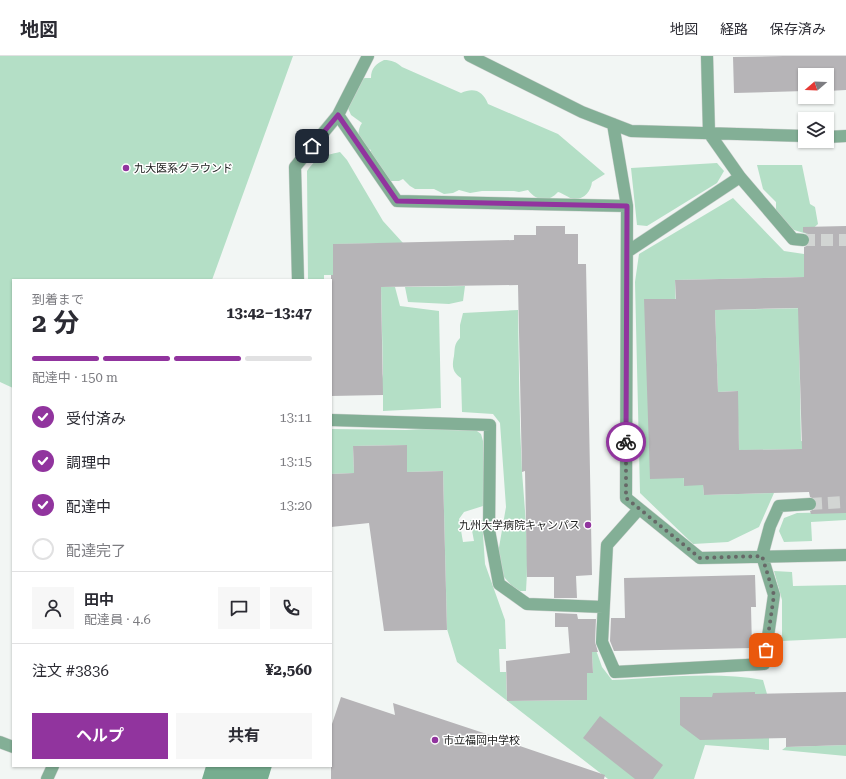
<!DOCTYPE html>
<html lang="ja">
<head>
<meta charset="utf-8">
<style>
	:root { --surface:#fff; --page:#f7f7f7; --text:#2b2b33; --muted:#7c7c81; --line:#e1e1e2; --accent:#91349e }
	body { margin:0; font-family:"Roboto Serif","Noto Sans JP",serif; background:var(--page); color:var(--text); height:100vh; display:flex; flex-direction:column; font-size:15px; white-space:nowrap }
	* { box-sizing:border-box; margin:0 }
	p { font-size:13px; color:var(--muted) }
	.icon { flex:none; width:22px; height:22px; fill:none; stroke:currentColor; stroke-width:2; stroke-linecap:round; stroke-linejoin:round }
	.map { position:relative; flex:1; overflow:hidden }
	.panel { position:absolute; left:12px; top:223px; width:320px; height:488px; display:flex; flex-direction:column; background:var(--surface); border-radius:0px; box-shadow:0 1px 3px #0004 }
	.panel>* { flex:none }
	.needle { width:26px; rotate:251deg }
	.controls { position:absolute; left:798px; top:12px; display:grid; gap:8px }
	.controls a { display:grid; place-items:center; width:36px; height:36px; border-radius:0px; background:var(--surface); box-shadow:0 1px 3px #0004; font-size:20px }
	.pin { position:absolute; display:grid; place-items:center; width:34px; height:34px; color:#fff; margin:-17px; border-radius:8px; box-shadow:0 2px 6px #0006 }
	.courier { position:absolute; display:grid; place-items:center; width:40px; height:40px; margin:-20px; border:3px solid #91349e; border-radius:50%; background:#fff; color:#222; box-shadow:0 1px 5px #0007 }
	.overview em { font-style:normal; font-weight:700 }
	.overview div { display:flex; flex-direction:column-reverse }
	.overview { display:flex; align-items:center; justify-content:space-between; height:68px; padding:0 20px }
	h1 { font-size:26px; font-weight:700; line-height:30px }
	.bar { display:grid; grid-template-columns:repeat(4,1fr); gap:6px 4px; align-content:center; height:48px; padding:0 20px }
	.bar i { height:5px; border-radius:3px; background:var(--line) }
	.bar .active { background:var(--accent) }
	.bar p { grid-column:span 4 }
	.line { display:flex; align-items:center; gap:10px; padding:0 20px; border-top:1px solid var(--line) }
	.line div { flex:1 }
	.round { display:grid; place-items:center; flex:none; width:42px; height:42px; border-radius:0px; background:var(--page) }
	ol { padding:0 20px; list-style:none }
	li { display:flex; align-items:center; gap:12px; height:44px }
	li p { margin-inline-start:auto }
	li .icon { padding:4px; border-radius:50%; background:var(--accent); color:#fff; stroke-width:4 }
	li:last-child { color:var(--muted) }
	li i { width:22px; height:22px; border:2px solid var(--line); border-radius:50% }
	.cta { display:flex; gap:8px; margin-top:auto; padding:8px 20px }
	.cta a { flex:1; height:46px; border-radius:0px; background:var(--accent); color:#fff; font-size:16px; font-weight:700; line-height:46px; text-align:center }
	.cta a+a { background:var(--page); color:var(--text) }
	header { display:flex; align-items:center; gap:24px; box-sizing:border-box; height:56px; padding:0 20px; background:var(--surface); border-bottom:1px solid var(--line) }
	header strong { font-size:19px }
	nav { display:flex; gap:22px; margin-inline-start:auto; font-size:14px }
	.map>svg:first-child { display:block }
	.green { fill:#b4dfc6 }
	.water { fill:#76ad8f }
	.building { fill:#b6b4b7; fill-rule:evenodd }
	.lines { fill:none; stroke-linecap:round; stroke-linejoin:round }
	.minor-tunnel { stroke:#d2d5d3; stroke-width:12; stroke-dasharray:12 6; stroke-linecap:butt }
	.minor-casing { stroke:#d0d3d1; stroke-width:13 }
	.minor { stroke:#83af96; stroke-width:12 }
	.done { stroke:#666867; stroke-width:4; stroke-dasharray:0 7.2 }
	.route { stroke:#91349e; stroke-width:5 }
	.poi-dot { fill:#91349e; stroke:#fff; stroke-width:1.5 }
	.labels { text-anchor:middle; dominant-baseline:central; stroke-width:3; stroke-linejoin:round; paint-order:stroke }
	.poi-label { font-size:11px; fill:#1b1c1b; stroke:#fff; text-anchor:start }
</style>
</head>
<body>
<header>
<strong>地図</strong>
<nav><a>地図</a><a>経路</a><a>保存済み</a></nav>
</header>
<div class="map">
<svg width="846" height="723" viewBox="0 0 846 723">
	<rect width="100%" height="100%" fill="#f2f6f4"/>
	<path class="green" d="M0,0H293L212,224H13V332L0,326Z
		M384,4C392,4 396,6 402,11L461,37C474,31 483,35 488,48L558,78L605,118L592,126C591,135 584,144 574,143C568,142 563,137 558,136C549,146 537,146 528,134L519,136L514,135H482L470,137L459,134L453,137L444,138L434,133H415L410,130L403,123L399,125H389L369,98L371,94C359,90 355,77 362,67L351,59L347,50L356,25L365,22H371C371,12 376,8 384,4Z
		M340,96L347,104L383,165L403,187L333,188V219H324V224H308L307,115C318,100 323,100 340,96Z
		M717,107L724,115L717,127L647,170L637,169L631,112Z
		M757,109H802L810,148L815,151L818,168L807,178L791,173L776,155V146L763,133Z
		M733,142L784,195L804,198V221L675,224L676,255H680L684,429H703L704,439L774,437L759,471L728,486L693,488L640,437L635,226L639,198Z
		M465,230L463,245L449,248L408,246L405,231Z
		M381,231H395L400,250L439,255L441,352L383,355V339L380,332L383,318Z
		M808,252L799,277L801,385L808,386V393L739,394L737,335L718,336L715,254Z
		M518,254C519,308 519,362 522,416C525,455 529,495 526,535H520L512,530L504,521L497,503L506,451L500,367L493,358L462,356L461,322C452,316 452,310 454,300C455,292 454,288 460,282V269L463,257Z
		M429,371L432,373L473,372L481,378L483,385V424L486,430L483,450L464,456L459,463L463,486L474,485L470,464H482L485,508L505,564L506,593H499L500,616H506L507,645L587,644V617L593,616L592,597L586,596L585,563L602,611L612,624C662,622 713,615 763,624L769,645V694L705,689L694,723H608L457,606L447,573L443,415L407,416L406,389L353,390L354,417L331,418V373L406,374L422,373Z
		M846,456V464L811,466L812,485L784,486L779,475L784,462L797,457Z
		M774,515L792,516L793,530L846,529V582L782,585V544Z
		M846,689V700L782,694L786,691Z"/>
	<path class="water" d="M206,710H272L268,723H202Z"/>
	<path class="building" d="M784,0H846V34L827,35V19H805V35L734,37L733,1Z
		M536,170H565V178H578V208H586L592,519L576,520L577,542H554V521H527L525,415L522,416L518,229L381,231L383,339L331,340V219H333V188L514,184V179H536Z
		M846,170V457L811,458L810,455L817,452V448L816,444L810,441L809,436L704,439L703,429L684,430V422L650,423L644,243H676L675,224L804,221V191L809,189L810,184L808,178L803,176V171ZM798,252L802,393L739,394L738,335L718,336L715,254Z
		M407,389V416L443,415L447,574L384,575L369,467L331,471V418L354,417L353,390Z
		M755,519L756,551H751L752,592L614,595L610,585L611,562H625L624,522Z
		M555,557L577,558L578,563H596L595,586L598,596H592L593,617H587V644L507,645L506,605L570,597L568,571H555Z
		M755,636V638L846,636V689L786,691V682L700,684L680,669V641H712L713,637Z
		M341,641L395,659L393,647L511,686V687L605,719L604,723H331V671Z
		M600,660L663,709L653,723H635L583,682Z"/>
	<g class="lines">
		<path class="minor-tunnel" d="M803,184H846
			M810,448L846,446"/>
		<g class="minor-casing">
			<path id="minor" d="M470,0L582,56L631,75L805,80
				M707,0L709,77L740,121L793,183L803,184
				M338,59L397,145L627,150
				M613,68L627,150L626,442L700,502L846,499
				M827,81L846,80
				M627,196L740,121
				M298,224L295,111L338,59L368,0
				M331,364L490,369L489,474L499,528L527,548L603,551
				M639,453L607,489L602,586L615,616L764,608L774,539L762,500L770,470L779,450L810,448
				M0,686L13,691
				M47,723L53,710"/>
		</g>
		<use href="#minor" class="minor"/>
	</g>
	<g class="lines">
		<path class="done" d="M626,386V442L700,502L762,500L774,539L766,594"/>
		<path class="route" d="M312,90L338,59L397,145L627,150L626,386"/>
	</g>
	<g class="poi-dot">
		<circle cx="126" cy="112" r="4"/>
		<circle cx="588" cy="469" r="4"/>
		<circle cx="435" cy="684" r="4"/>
	</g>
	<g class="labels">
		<g class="poi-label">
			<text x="134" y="112">九大医系グラウンド</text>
			<text x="580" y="469" text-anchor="end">九州大学病院キャンパス</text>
			<text x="443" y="684">市立福岡中学校</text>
		</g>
	</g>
</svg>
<div class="controls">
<a><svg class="needle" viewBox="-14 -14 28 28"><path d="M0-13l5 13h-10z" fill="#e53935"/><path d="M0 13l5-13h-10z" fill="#7c7c81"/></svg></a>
<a><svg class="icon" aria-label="layers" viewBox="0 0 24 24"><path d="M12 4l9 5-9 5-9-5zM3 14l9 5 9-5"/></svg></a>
</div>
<div class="pin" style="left:766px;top:594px;background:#ea580c"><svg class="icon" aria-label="bag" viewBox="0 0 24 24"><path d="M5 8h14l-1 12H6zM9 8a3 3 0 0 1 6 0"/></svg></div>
<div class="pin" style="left:312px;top:90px;background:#1f2937"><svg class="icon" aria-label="home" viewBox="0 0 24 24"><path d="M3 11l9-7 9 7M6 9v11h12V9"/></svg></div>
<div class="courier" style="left:626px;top:386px"><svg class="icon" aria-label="bike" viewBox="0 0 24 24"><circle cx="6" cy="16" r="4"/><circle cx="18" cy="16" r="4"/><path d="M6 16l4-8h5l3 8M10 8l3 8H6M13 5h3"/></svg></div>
<section class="panel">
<div class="overview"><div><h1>2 分</h1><p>到着まで</p></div><em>13:42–13:47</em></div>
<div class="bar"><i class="active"></i><i class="active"></i><i class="active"></i><i></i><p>配達中 · 150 m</p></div>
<ol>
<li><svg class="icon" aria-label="check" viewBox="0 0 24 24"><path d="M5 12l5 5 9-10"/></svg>受付済み<p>13:11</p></li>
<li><svg class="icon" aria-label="check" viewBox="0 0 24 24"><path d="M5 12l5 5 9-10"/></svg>調理中<p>13:15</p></li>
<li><svg class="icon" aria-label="check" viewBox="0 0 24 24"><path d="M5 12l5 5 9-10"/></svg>配達中<p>13:20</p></li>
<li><i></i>配達完了</li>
</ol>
<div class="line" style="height:72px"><a class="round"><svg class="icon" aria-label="person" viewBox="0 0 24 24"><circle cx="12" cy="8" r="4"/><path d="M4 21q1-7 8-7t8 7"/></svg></a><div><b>田中</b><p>配達員 · 4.6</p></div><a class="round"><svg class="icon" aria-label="chat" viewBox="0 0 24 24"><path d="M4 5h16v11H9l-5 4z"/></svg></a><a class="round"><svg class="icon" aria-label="phone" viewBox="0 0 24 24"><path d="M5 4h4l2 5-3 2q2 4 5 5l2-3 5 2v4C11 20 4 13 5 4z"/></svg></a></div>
<div class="line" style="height:52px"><div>注文 #3836</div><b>¥2,560</b></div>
<div class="cta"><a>ヘルプ</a><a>共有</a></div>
</section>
</div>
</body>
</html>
